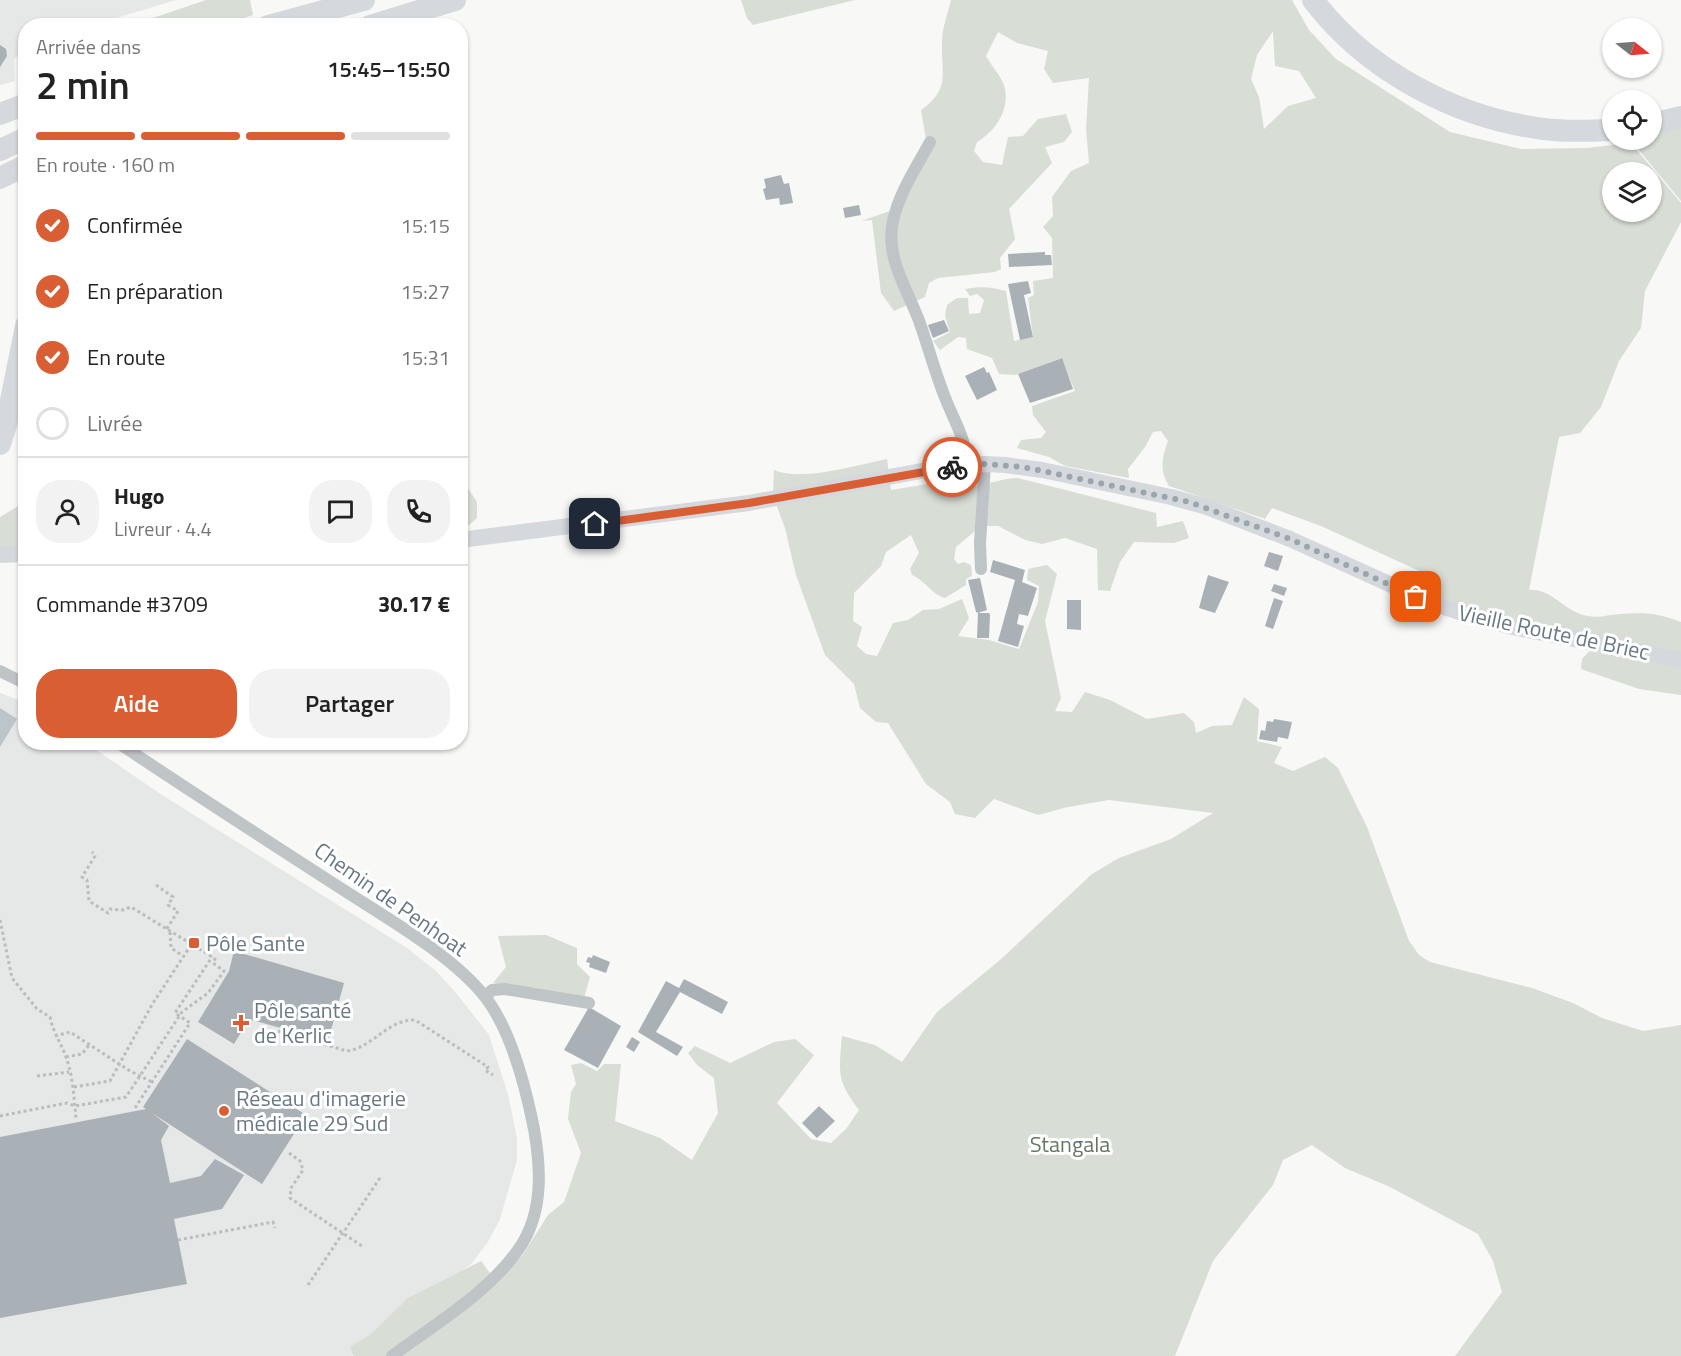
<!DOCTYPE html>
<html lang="fr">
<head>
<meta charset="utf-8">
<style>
	:root { --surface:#fff; --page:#f2f2f2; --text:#222; --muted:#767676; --line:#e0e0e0; --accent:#da5e34 }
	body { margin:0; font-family:"Titillium Web",sans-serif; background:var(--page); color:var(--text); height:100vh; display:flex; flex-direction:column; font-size:22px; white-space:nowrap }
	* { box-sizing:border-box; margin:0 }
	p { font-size:20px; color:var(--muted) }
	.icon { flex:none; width:33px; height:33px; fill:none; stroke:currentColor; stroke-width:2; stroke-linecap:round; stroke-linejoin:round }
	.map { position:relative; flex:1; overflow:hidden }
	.sheet { position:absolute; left:18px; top:18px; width:450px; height:732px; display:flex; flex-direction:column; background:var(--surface); border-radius:24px; box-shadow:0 2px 4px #0004 }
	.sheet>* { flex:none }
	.needle { width:39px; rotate:107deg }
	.controls { position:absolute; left:1602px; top:18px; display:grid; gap:12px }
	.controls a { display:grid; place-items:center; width:60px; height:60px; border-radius:50%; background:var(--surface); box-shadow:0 2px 4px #0004; font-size:30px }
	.pin { position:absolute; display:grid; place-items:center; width:51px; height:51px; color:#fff; margin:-26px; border-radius:12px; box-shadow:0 3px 9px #0006 }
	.courier { position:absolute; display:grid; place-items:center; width:60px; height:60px; margin:-30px; border:4px solid #da5e34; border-radius:50%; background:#fff; color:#222; box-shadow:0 2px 8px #0007 }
	.overview em { font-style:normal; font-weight:600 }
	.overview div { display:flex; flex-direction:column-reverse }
	.overview { display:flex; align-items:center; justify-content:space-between; height:102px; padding:0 18px }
	h1 { font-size:39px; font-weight:600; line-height:45px }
	.bar { display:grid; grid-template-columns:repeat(4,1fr); gap:9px 6px; align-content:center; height:72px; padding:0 18px }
	.bar i { height:8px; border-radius:4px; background:var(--line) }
	.bar .on { background:var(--accent) }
	.bar p { grid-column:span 4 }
	.line { display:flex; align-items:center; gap:15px; padding:0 18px; border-top:2px solid var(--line) }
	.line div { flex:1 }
	.round { display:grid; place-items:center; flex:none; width:63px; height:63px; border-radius:24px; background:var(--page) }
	ol { padding:0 18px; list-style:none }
	li { display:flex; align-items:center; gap:18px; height:66px }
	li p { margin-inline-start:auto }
	li .icon { padding:6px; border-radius:50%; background:var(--accent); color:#fff; stroke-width:4 }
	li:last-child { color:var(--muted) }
	li i { width:33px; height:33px; border:3px solid var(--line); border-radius:50% }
	.cta { display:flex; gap:12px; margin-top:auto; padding:12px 18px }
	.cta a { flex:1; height:69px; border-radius:24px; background:var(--accent); color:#fff; font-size:24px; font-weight:600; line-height:69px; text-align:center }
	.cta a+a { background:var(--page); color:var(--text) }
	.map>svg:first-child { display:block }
	.built { fill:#e6e7e7 }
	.green { fill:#d8ddd5; fill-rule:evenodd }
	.water { fill:#bbc5ca }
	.building { fill:#a9b1b6 }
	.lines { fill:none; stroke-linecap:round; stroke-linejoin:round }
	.path { stroke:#babdbf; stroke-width:3; stroke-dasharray:3 3; stroke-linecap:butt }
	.street { stroke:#bfc4c7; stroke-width:12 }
	.secondary { stroke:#d5d9dd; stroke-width:16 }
	.highway { stroke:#d5d9dd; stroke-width:22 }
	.done { stroke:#9ba5ad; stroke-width:6; stroke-dasharray:0 10.8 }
	.route { stroke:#da5e34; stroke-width:8 }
	.poi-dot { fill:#da5e34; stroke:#fff; stroke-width:2 }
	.labels { text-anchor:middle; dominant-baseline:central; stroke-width:6; stroke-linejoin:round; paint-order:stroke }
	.street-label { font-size:22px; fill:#697885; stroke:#fff }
	.poi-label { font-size:22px; fill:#697885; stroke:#fff; text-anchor:start }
	.park-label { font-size:22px; fill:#667864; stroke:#fff }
</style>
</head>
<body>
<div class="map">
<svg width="1681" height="1356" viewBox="0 0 1681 1356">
	<rect width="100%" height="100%" fill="#f8f8f6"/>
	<path class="built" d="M0,0H176L93,25L26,26L25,51L14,59L15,81L0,85Z
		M0,693L25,702L26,742L86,743L162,795L407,948L436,971L457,994L489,1035L509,1098L517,1139V1160L500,1219L488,1242L472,1263L351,1356H0Z"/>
	<path class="green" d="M206,0H250L253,15L222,25H132Z
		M741,0H855L753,25L747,18Z
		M951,0H1292L1309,30L1336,59L1450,132L1521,149L1587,148L1631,143L1681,203V222L1645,291L1641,328L1619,361L1601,407L1580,433L1559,437L1529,590C1550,588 1564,610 1583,615C1597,619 1607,615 1621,614C1645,612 1658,613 1681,622V695L1639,689L1581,669L1582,659L1600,640L1459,606L1423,590L1428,575L1321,526L1272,508L1265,519L1169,486C1159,470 1162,457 1168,441L1161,431L1153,432L1145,447L1128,469L1129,478L1065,466L1049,457L1017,448L1021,440L1041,438L1046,432L1033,415L1032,406L1075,391L1061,358L1015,375L999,374L992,358L967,349L966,338L958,337L940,350L933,341L950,332L945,316L947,305L957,298H968L969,314L980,313L984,300L977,294L970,296L965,289C980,286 991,287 1006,291L1014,341L1033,337L1028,298L1034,295L1033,281L1053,278L1052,238L1043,227L1053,216L1052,197L1071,171L1089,163L1086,129L1089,78L1053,83L1044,69L1048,51L1017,43L998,32L986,56C991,65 1000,75 1004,85C1011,108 996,131 977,142L974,151L983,162L1002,165L1008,137L1023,136L1038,119L1066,114L1072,132L1064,142L1045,147L1052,163L1009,209L1015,239L1000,258L1001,269L995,272L938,278L929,283L925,297L894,311L881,293L872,220L861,221L902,207L928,151L921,110C951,89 941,73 942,42C942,28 948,13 951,0ZM1273,31L1275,66L1299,71L1316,98L1288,106L1264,129L1259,97L1251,79L1257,55ZM1612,172H1652V212H1612Z
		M1681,126V201L1633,143L1652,140V136Z
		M887,459L891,490L971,477L975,485C992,484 1002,478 1018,478L1156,513L1157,527L1183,521L1189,538L1174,543L1134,542L1120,562L1110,591L1098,590L1097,549L1065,538L1042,544L1025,540L998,526H981L956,547L954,559L958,564L964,562L971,565L972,576L966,579V585L945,598C931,594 927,582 912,575L910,569L919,553L911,535L886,552L881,566L854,593L853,621L862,627L857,646L866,654L877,656L893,623L908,620L923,610L939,609L962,599L969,618L958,636L989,640L1019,649L1038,602L1039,586L1027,580L1028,569L1047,565L1057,574L1045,621L1061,698L1055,711L1072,712L1085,692L1110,700L1147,719L1184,713L1194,722L1196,733L1212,726L1232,725L1244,697L1259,709L1257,741L1282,747L1274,763L1293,771L1325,757L1338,768L1367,827L1409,941L1419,955L1430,962L1532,988L1573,1003L1602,1018L1643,1031L1681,1025V1356H1455L1502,1292L1493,1261L1478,1234L1390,1187L1345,1168L1312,1145L1283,1160L1273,1185L1213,1261L1175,1356H353L350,1347L371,1334L408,1298L481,1261L496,1281L522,1256L548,1215L564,1202L581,1153L568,1119L571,1092L576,1084L571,1065L581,1063L597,1071L604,1064H621L615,1121L660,1138L692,1160L718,1113L714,1078L697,1065L688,1053L695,1046L730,1063L774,1042L795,1039L814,1055L777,1103L811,1139L831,1143L846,1129L859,1110C836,1079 839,1073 842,1036L875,1045L902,1062L937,1012L1000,960L1092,874L1119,858L1171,839L1213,813L1109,800L1068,807L1038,815L994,799L975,818L955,814L950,802L926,784L888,723L876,722L860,708L854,684L825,655L796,575L785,528L773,496L774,470C802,482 857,465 887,459Z
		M460,476L477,502V518L460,533Z
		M25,502V548L0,549V517Z
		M546,935L577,948V964L590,977L584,998L545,994L493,983L506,967L498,936Z"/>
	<path class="water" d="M0,708L17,719L0,747Z"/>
	<path class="building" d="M0,45L6,49L7,56L0,67Z
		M781,175L784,184L789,183L793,203L780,205L779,198L766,200L763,189L766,188L764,179Z
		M859,205L861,215L845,218L843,208Z
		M1045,252V255H1051L1052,265L1009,267L1008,254Z
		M1028,281L1031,293L1024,295L1033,337L1020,340L1008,284Z
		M944,320L949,331L933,338L928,325Z
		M1062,358L1073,389L1030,403L1018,374Z
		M984,367L987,373L989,372L997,390L977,400L965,376Z
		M1269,552L1283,556L1278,571L1264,566Z
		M993,560L1025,570L1022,582L1037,588L1028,616L1019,614L1017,624L1024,626L1018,647L998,641L1015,580L990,572Z
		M1208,575L1229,582L1215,613L1199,608Z
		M980,578L987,610L978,613L976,612L968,580Z
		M1274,584L1287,588L1284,596L1271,591Z
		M1274,598L1283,601L1273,629L1265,626Z
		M1067,600H1081V630L1067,629Z
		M978,613H989L990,615L989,638H977Z
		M1274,719L1292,722L1288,739L1278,737L1277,742L1259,739L1261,730L1265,731L1267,721L1273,722Z
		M234,951L344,983L328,1041L249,1019L234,1044L198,1022L229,971Z
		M593,955L610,962L606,973L589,967L590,963L586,962L588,957L592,958Z
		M684,979L728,1002L722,1014L680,992L656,1032L683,1047L677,1056L638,1032L666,981L679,988Z
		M589,1007L621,1026L598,1068L564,1050Z
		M632,1037L640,1042L634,1052L626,1047Z
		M187,1039L306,1115L262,1184L152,1113L169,1126L161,1140L170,1183L201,1176L215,1159L244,1175L222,1209L174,1219L187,1284L0,1318V1137L146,1109L143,1107Z
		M819,1106L835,1121L817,1138L802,1123Z"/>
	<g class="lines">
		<path class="path" d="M97,742L104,748
			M156,885L173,897L168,905L178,911L166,930
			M0,920L12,978L37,1009L50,1017C53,1032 61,1043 66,1057C73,1076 74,1098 76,1118
			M170,932L171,948L183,956
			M278,1031L347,1051C372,1048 388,1019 415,1020L488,1067L485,1070L493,1075
			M55,1036L70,1032L130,1071L152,1082
			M66,1057L82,1054L89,1045
			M37,1076L69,1072
			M74,1087L110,1081L153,1003L191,945
			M135,1108L190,1023L175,1013L212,957
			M0,1116L67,1103L75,1106L126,1097L182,1012L208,993L224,971L213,963L215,959L206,953L131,907L123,910L110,909L108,913L89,901L87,880L82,877L95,856L92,852
			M289,1153L300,1161L303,1170L291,1188L290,1198L362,1246
			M178,1240L273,1222L275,1228
			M308,1285L380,1178"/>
		<path class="street" d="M930,142C916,168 899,193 893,221C885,256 906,287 918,318C928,345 935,373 946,400C955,422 967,442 967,465
			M981,569L980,543L985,464
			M0,671L26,684
			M117,742C193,793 269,842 345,891C390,920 453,956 486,998C511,1031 526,1089 534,1129C541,1168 543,1210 522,1244C493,1290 435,1324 392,1356
			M485,997L492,990L505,989L589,1003"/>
		<path class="secondary" d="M460,540L749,503L932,469L985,464L1005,465L1042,470L1171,497L1207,507L1290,539L1431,603L1462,613L1512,627L1681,660
			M0,555L26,554"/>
		<path class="highway" d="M1313,0C1367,71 1456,118 1544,129C1566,132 1590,131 1612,130
			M268,26L364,0
			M370,26L455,0
			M0,114L26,104
			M1652,124L1681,117
			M0,150L26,138
			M0,178L26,165
			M0,444L6,425L26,326"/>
	</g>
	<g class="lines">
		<path class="done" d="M952,467L985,464L1023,467L1189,502L1290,539L1416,597"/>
		<path class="route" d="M595,524L749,503L952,467"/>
	</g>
	<g class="poi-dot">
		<rect x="188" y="937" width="12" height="12" rx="3"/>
		<path d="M238 1014h6v6h6v6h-6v6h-6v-6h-6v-6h6z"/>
		<circle cx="224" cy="1111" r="6"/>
	</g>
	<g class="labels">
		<g class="street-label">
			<text transform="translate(1554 632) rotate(12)">Vieille Route de Briec</text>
			<text transform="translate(391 899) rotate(35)">Chemin de Penhoat</text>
		</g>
		<g class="poi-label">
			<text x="206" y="943">Pôle Sante</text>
			<text x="254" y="1010">Pôle santé<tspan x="254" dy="25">de Kerlic</tspan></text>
			<text x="236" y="1098">Réseau d'imagerie<tspan x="236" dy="25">médicale 29 Sud</tspan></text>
		</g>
		<g class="park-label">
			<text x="1070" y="1144">Stangala</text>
		</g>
	</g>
</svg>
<div class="controls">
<a><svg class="needle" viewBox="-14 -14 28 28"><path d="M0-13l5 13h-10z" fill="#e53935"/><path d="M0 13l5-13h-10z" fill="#767676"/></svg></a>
<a><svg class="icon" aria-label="locate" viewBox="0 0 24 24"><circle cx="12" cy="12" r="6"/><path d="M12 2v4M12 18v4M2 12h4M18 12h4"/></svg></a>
<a><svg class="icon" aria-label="layers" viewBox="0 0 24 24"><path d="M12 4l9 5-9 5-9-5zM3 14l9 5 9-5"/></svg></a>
</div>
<div class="pin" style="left:1416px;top:597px;background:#ea580c"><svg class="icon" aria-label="bag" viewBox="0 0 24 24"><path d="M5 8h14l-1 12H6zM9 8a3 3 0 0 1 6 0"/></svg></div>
<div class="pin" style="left:595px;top:524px;background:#1f2937"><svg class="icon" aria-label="home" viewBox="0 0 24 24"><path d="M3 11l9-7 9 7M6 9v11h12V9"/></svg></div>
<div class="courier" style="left:952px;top:467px"><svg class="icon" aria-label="bike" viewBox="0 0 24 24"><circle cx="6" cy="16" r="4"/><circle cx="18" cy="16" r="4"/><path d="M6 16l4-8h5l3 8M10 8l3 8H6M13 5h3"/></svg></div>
<section class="sheet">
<div class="overview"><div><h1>2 min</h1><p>Arrivée dans</p></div><em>15:45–15:50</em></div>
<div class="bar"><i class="on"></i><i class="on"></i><i class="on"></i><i></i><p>En route · 160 m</p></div>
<ol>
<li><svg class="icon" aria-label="check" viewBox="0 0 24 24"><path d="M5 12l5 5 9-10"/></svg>Confirmée<p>15:15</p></li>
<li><svg class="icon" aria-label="check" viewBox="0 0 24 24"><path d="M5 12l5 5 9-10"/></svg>En préparation<p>15:27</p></li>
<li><svg class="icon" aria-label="check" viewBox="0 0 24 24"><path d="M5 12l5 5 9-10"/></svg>En route<p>15:31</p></li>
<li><i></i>Livrée</li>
</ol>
<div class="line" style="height:108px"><a class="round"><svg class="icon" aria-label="person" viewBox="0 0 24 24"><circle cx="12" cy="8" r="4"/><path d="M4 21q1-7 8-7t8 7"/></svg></a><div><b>Hugo</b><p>Livreur · 4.4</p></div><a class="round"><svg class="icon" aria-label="chat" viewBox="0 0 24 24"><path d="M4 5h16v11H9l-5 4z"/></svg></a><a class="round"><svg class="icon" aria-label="phone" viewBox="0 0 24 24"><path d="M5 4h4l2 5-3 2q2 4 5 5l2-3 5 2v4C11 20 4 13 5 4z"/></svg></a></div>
<div class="line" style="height:78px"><div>Commande #3709</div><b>30.17 €</b></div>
<div class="cta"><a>Aide</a><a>Partager</a></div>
</section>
</div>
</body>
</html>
